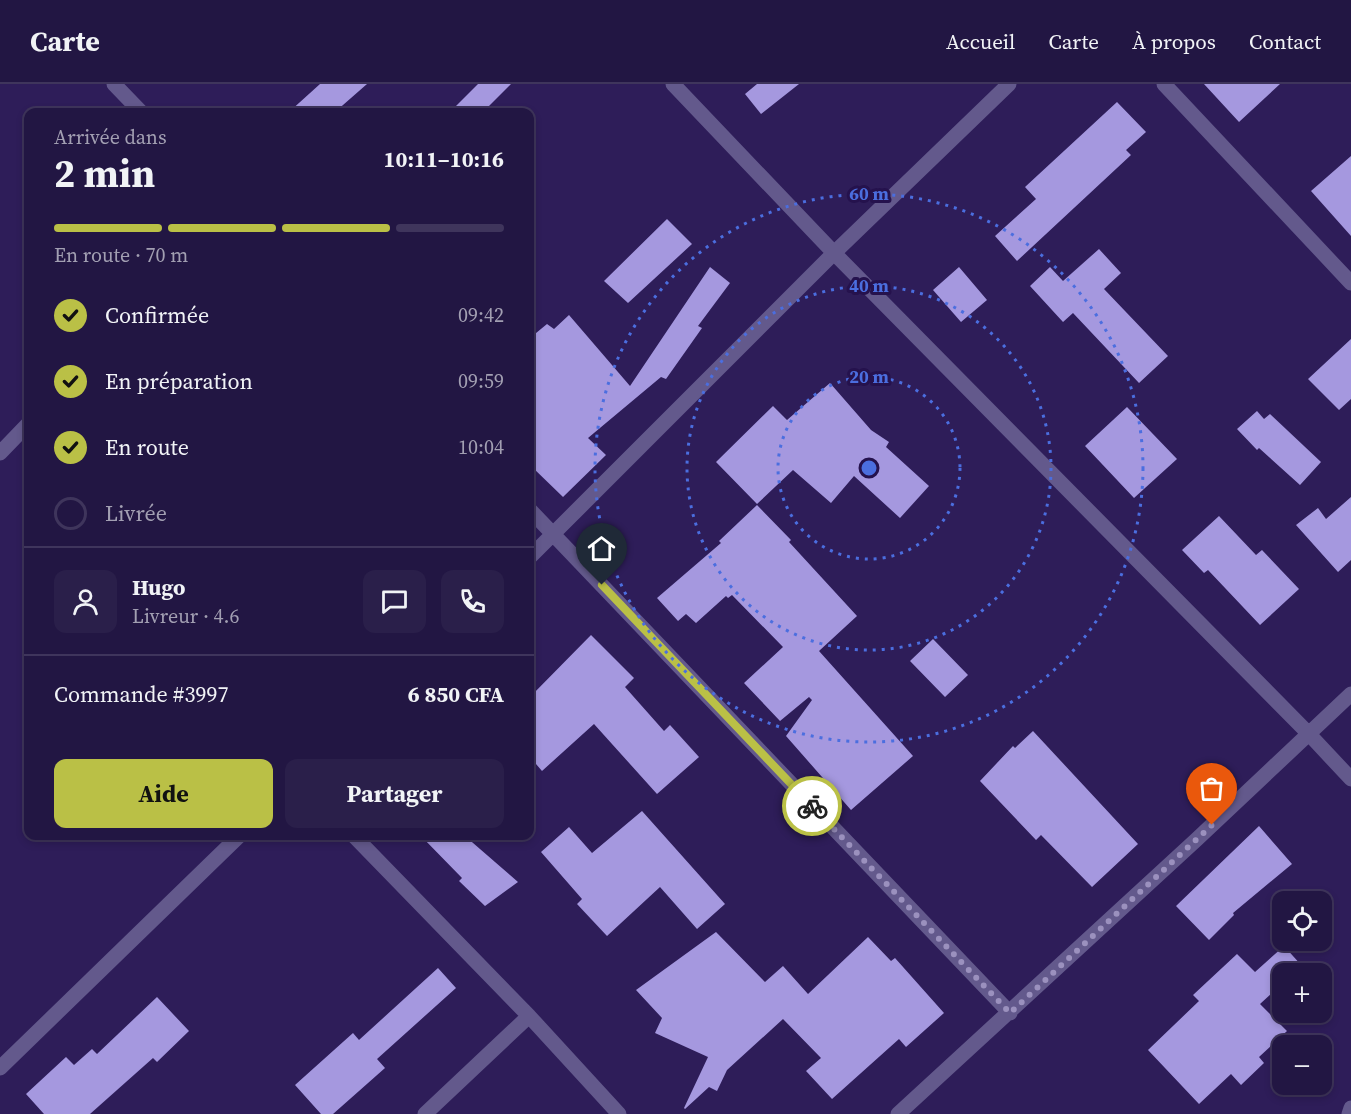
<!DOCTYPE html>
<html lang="fr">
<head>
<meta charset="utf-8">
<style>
	:root { --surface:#221643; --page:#2a1f4a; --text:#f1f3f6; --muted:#a29fb2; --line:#3f355c; --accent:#bac046 }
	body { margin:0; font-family:"Source Serif 4",serif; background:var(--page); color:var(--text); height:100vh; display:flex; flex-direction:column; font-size:22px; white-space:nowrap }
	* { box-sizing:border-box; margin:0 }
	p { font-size:20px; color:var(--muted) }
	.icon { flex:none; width:33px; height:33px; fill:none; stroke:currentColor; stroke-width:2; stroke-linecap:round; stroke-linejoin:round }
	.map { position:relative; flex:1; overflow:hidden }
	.drawer { position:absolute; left:24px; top:24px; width:510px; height:732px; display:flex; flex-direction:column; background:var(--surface); border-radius:12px; box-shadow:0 3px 9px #0003,0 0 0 2px var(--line) }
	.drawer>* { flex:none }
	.fabs { position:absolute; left:1272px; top:807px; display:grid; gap:12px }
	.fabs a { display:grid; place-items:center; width:60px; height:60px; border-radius:12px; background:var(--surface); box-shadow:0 3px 9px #0003,0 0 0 2px var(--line); font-size:30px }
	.pin { position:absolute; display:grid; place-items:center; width:51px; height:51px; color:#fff; margin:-62px -26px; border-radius:50% 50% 50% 0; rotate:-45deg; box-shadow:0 0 6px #0007 }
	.pin .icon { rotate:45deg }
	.courier { position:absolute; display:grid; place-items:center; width:60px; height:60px; margin:-30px; border:4px solid #bac046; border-radius:50%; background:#fff; color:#222; box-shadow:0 2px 8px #0007 }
	.headline em { font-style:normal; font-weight:700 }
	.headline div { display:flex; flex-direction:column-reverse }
	.headline { display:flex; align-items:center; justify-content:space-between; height:102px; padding:0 30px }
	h1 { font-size:39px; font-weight:700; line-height:45px }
	.bar { display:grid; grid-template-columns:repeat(4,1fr); gap:9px 6px; align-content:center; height:72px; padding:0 30px }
	.bar i { height:8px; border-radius:4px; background:var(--line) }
	.bar .current { background:var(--accent) }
	.bar p { grid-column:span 4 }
	.line { display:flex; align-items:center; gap:15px; padding:0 30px; border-top:2px solid var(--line) }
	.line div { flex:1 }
	.round { display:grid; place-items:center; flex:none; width:63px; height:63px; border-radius:12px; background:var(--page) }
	ol { padding:0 30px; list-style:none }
	li { display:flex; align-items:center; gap:18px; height:66px }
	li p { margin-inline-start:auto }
	li .icon { padding:6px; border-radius:50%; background:var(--accent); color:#111; stroke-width:4 }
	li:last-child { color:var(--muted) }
	li i { width:33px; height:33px; border:3px solid var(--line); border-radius:50% }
	.cta { display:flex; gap:12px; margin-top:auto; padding:12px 30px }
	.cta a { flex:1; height:69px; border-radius:12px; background:var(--accent); color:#111; font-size:24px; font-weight:700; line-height:69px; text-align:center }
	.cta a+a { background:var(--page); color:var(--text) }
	header { display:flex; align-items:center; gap:36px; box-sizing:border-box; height:84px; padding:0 30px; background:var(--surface); border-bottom:2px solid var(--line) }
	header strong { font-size:28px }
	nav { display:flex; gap:33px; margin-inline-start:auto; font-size:21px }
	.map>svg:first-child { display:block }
	.building { fill:#a598df }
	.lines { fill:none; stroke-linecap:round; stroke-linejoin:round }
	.minor { stroke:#63598c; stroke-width:15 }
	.done { stroke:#9b91be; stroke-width:6; stroke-dasharray:0 10.8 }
	.route { stroke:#bac046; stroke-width:8 }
	.ring { fill:none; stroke:#4b6edf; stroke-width:3; stroke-dasharray:3 6 }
	.centre { fill:#4b6edf; stroke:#25124d; stroke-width:3 }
	.ring-label { font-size:18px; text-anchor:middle; font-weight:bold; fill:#4b6edf; stroke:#25124d; stroke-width:6; stroke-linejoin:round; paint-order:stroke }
</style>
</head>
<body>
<header>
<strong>Carte</strong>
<nav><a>Accueil</a><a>Carte</a><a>À propos</a><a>Contact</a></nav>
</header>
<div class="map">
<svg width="1351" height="1030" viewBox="0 0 1351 1030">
	<rect width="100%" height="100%" fill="#2e1d59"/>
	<path class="building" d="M320,0H367L335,28H289Z
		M478,0H511L483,28H450Z
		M757,0H799L761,30L745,10Z
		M1204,0H1280L1239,38Z
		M1117,18L1146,48L1126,66L1131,71L1017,177L995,152L1036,115L1025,103Z
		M1351,72V152L1311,107Z
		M667,135L692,160L628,219L604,197Z
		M1099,165L1121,189L1104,205L1168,272L1139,299L1073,229L1063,238L1030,202L1050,183L1063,197Z
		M710,183L730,199L698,242L702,244L666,295L661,293L588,354L606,371L563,413L530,381V254L547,240L554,245L569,231L630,302Z
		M959,183L987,216L961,238L933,206Z
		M1351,255V315L1339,326L1308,295Z
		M830,299L871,346L889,358L886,363L929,402L900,434L854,392L831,419L793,386L757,420L716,378L773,322L787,336Z
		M1127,323L1177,375L1134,414L1085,362Z
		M1257,327L1264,335L1270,330L1321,378L1300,401L1259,364L1257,366L1237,345Z
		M1351,413V476L1338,488L1296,441L1318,424L1326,435Z
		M757,421L791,456L789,458L857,532L819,567L913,672L851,726L786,652L812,616L809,613L780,637L744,599L783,563L732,511L728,514L726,512L696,539L686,530L678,537L657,514L721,459L719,457Z
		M1219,432L1256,471L1262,466L1299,505L1260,541L1208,486L1204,489L1182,466Z
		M591,551L634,594L625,603L664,647L670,641L699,673L657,710L594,640L542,687L530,673V613Z
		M933,555L968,591L945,613L910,577Z
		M1033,647L1138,760L1092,803L1041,751L1036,756L980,697L1013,662L1015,664Z
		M642,727L725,820L697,845L660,803L607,852L577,820L582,815L541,768L569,743L592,769Z
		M1259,742L1292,780L1233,829L1234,831L1209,856L1176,822Z
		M421,752H465L518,798L485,822L459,797L462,794Z
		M716,848L765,898L783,882L808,910L868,853L891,877L895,874L944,929L906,963L899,955L832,1015L806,987L821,974L783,935L727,986L717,1007L709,1003L685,1025L684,1024L708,973L655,949L662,934L636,906Z
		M1284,862L1302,882L1294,890H1282V900L1260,920L1287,947L1259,973L1264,979L1241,1001L1231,990L1199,1020L1148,966L1199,917L1193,911L1237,870L1255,888Z
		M438,884L456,904L377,975L385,984L333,1030H321L295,1001L353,949L359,956Z
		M157,913L189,947L157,978L153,974L90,1030H44L26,1010L66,973L74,981L92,965L97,970Z"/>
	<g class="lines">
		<path class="minor" d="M114,0L141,28
			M673,0L834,169L1308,649L1351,695
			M1164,0L1351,199
			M0,369L28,340
			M530,426L1010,929
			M530,473L834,169L1009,0
			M354,752L529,932L619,1030
			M0,984L239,752
			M425,1030L529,932
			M898,1030L1196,756L1351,610
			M1349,1030L1351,1024"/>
	</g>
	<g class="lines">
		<path class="done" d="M812,722L1010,929L1212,741"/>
		<path class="route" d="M602,501L812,722"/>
	</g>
	<g class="ring">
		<circle cx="869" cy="384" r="91"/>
		<circle cx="869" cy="384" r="182"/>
		<circle cx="869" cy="384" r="274"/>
	</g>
	<circle cx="869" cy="384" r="9" class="centre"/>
	<g class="ring-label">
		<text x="869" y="116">60 m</text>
		<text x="869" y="208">40 m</text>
		<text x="869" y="299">20 m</text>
	</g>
</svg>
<div class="fabs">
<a><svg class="icon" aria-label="locate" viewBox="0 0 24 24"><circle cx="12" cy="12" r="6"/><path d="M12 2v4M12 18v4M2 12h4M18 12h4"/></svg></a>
<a>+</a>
<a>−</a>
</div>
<div class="pin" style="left:1212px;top:741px;background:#ea580c"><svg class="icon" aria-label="bag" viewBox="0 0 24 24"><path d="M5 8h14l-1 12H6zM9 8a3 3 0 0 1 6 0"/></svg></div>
<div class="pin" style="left:602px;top:501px;background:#1f2937"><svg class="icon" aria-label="home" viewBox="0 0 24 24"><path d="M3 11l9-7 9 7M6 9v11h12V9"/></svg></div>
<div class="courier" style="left:812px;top:722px"><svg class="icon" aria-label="bike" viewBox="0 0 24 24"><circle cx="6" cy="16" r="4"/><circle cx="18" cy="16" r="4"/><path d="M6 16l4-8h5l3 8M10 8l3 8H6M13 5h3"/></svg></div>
<section class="drawer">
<div class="headline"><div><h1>2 min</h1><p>Arrivée dans</p></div><em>10:11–10:16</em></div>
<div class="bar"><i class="current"></i><i class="current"></i><i class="current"></i><i></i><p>En route · 70 m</p></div>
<ol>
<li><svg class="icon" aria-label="check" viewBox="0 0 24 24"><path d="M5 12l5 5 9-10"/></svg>Confirmée<p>09:42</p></li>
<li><svg class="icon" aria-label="check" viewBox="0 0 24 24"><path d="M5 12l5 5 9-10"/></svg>En préparation<p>09:59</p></li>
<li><svg class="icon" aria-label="check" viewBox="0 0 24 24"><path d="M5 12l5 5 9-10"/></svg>En route<p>10:04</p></li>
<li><i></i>Livrée</li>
</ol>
<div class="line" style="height:108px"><a class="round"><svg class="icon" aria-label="person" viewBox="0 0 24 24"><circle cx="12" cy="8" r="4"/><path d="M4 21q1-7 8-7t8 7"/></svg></a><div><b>Hugo</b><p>Livreur · 4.6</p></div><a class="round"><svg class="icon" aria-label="chat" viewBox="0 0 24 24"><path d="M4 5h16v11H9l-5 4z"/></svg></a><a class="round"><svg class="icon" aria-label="phone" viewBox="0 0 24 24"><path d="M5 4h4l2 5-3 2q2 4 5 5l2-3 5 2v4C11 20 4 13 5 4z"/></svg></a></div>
<div class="line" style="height:78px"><div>Commande #3997</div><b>6 850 CFA</b></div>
<div class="cta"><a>Aide</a><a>Partager</a></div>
</section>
</div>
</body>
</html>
